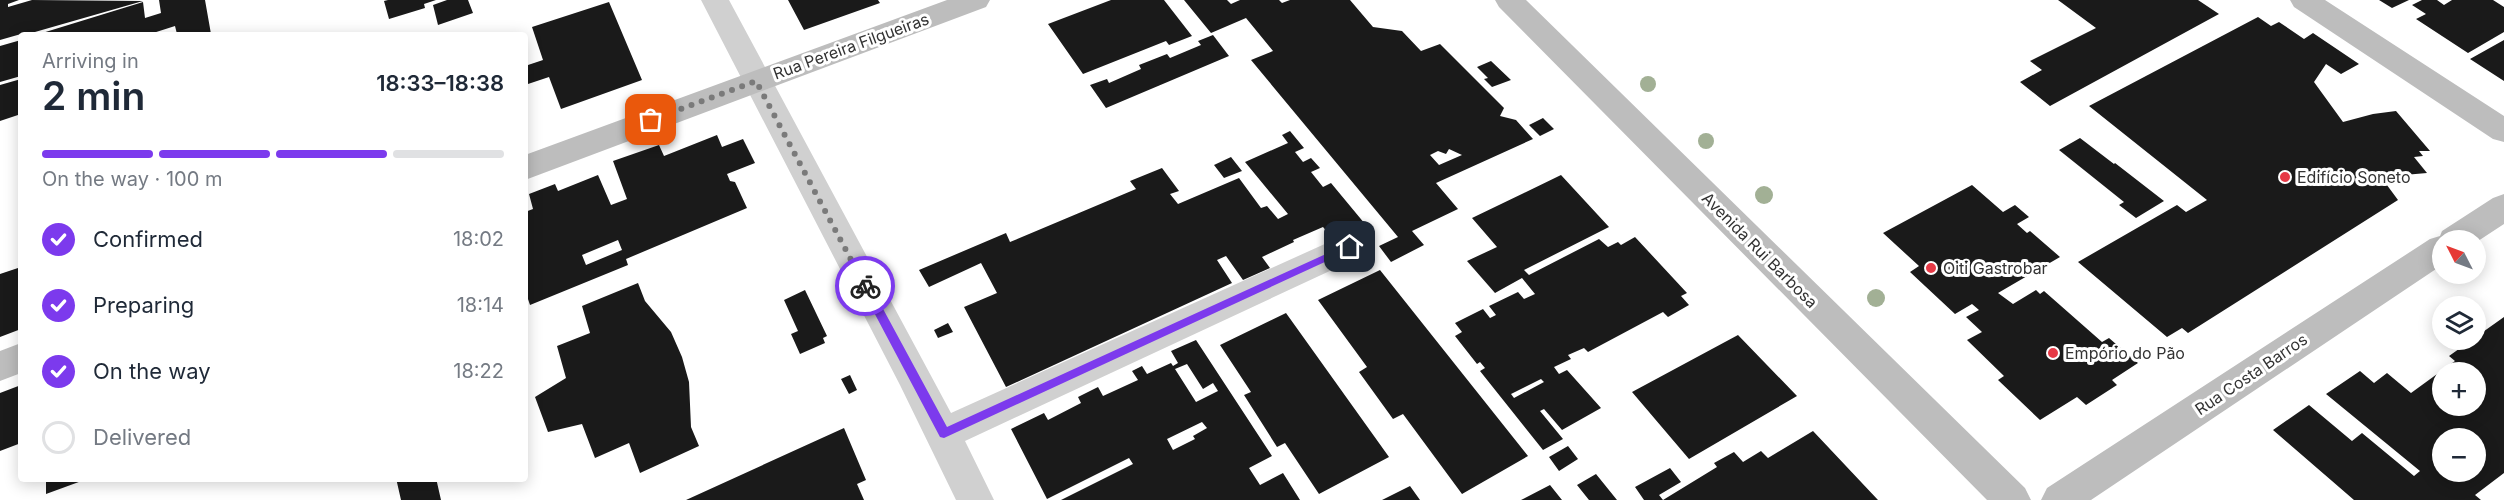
<!DOCTYPE html>
<html lang="en">
<head>
<meta charset="utf-8">
<style>
	:root { --surface:#fff; --page:#f6f6f7; --text:#1f2937; --muted:#747a83; --line:#e0e1e3; --accent:#7c3aed }
	body { margin:0; font-family:Inter,sans-serif; background:var(--page); color:var(--text); height:100vh; display:flex; flex-direction:column; font-size:22px; white-space:nowrap }
	* { box-sizing:border-box; margin:0 }
	p { font-size:20px; color:var(--muted) }
	.icon { flex:none; width:33px; height:33px; fill:none; stroke:currentColor; stroke-width:2; stroke-linecap:round; stroke-linejoin:round }
	.map { position:relative; flex:1; overflow:hidden }
	.side { position:absolute; left:18px; top:32px; width:510px; height:450px; display:flex; flex-direction:column; background:var(--surface); border-radius:6px; box-shadow:0 3px 15px #0003 }
	.side>* { flex:none }
	.needle { width:39px; rotate:312deg }
	.buttons { position:absolute; left:2432px; top:230px; display:grid; gap:12px }
	.buttons a { display:grid; place-items:center; width:54px; height:54px; border-radius:50%; background:var(--surface); box-shadow:0 3px 15px #0003; font-size:30px }
	.pin { position:absolute; display:grid; place-items:center; width:51px; height:51px; color:#fff; margin:-26px; border-radius:12px; box-shadow:0 3px 9px #0006 }
	.courier { position:absolute; display:grid; place-items:center; width:60px; height:60px; margin:-30px; border:4px solid #7c3aed; border-radius:50%; background:#fff; color:#222; box-shadow:0 2px 8px #0007 }
	.headline em { font-style:normal; font-weight:600 }
	.headline div { display:flex; flex-direction:column-reverse }
	.headline { display:flex; align-items:center; justify-content:space-between; height:102px; padding:0 24px }
	h1 { font-size:39px; font-weight:600; line-height:45px }
	.bar { display:grid; grid-template-columns:repeat(4,1fr); gap:9px 6px; align-content:center; height:72px; padding:0 24px }
	.bar i { height:8px; border-radius:4px; background:var(--line) }
	.bar .active { background:var(--accent) }
	.bar p { grid-column:span 4 }
	ol { padding:0 24px; list-style:none }
	li { display:flex; align-items:center; gap:18px; height:66px }
	li p { margin-inline-start:auto }
	li .icon { padding:6px; border-radius:50%; background:var(--accent); color:#fff; stroke-width:4 }
	li:last-child { color:var(--muted) }
	li i { width:33px; height:33px; border:3px solid var(--line); border-radius:50% }
	.map>svg:first-child { display:block }
	.building { fill:#1a1a1a; fill-rule:evenodd }
	.lines { fill:none; stroke-linecap:round; stroke-linejoin:round }
	.street { fill:#d0d0d0; fill-rule:evenodd }
	.secondary { fill:#bdbdbd; fill-rule:evenodd }
	.tree { fill:#a2b095 }
	.route { fill:#7c3aed }
	.done { stroke:#7a7a7a; stroke-width:6; stroke-dasharray:0 10.8 }
	.poi-dot { fill:#e63946; stroke:#fff; stroke-width:2 }
	.labels { text-anchor:middle; dominant-baseline:central; stroke-width:6; stroke-linejoin:round; paint-order:stroke }
	.street-label { font-size:16px; fill:#333; stroke:#fff }
	.poi-label { font-size:16px; fill:#333; stroke:#fff; text-anchor:start }
</style>
</head>
<body>
<div class="map">
<svg width="2504" height="500" viewBox="0 0 2504 500">
	<rect width="100%" height="100%" fill="#fff"/>
	<path class="building" d="M0,0H19L8,4V7L32,0L143,1L28,34V32L0,40Z
		M159,0H205L211,34H177L175,26L150,34H39L143,2L145,18L161,13Z
		M388,0H436L424,4L425,8L389,19L384,1Z
		M447,0H468L473,13L438,25L433,5Z
		M788,0H878L880,3L804,30Z
		M1111,0H1164L1192,36L1169,45L1166,41L1083,74L1048,24Z
		M1184,0H1227L1231,4L1240,0H1279L1282,3L1290,0H1350L1373,27L1402,31L1421,51L1440,44L1504,108L1500,116L1516,120L1533,139L1436,183L1458,209L1412,231L1424,245L1391,262L1379,246L1398,237L1251,60L1273,51L1246,18L1211,33ZM1449,149L1462,155L1439,165L1430,155L1438,151L1446,154Z
		M2058,0H2198L2219,14L2050,106L2020,82L2042,70L2030,61L2096,28Z
		M2379,0H2409L2392,8Z
		M2422,0H2437L2444,5L2452,0H2493L2504,7V32L2468,53L2416,19L2426,14L2412,5Z
		M609,2L642,80L561,109L549,77L525,85V66L543,60L532,27Z
		M2258,17L2271,26L2279,22L2304,39L2313,33L2359,64L2341,74L2326,64L2314,82L2343,122L2373,114L2396,111L2430,151H2419L2423,156L2414,157L2427,173L2381,177L2398,200L2188,333L2182,328L2167,337L2078,262L2177,205L2186,212L2207,200L2089,106Z
		M1213,35L1229,56L1106,108L1090,85L1107,79L1109,83L1141,69L1139,65L1167,54L1170,58L1201,45L1198,41Z
		M21,40V76L0,82V46Z
		M2504,40V81L2470,59Z
		M1491,61L1511,80L1492,87L1484,79L1488,78L1477,67Z
		M21,79V114L0,121V85Z
		M1543,118L1554,129L1540,136L1529,125Z
		M1290,131L1304,148L1295,152L1303,162L1311,158L1320,168L1311,172L1323,187L1331,183L1365,224L1353,229L1349,224L1328,233L1323,227L1293,240L1294,242L1262,257L1270,268L1243,280L1226,256L1217,260L1232,283L1006,387L964,307L997,293L981,263L929,287L919,270L1006,233L1010,242L1136,189L1130,181L1162,168L1179,191L1170,194L1178,204L1239,178L1261,208L1267,206L1278,219L1288,214L1245,162L1288,143L1282,135Z
		M717,135L722,147L743,139L755,163L727,174L730,181L735,182L747,208L626,259L628,265L530,305L525,290V212L533,209L529,194L555,184L558,191L598,175L611,205L627,199L613,161L659,145L664,156ZM618,240L622,250L586,265L582,255Z
		M2080,138L2114,164L2115,163L2164,201L2136,218L2119,205L2124,202L2059,150Z
		M1231,157L1242,171L1224,178L1214,165Z
		M1561,175L1609,227L1524,270L1529,275L1599,239L1608,247L1618,242L1621,245L1635,237L1687,293L1681,296L1689,305L1668,317L1663,312L1588,352L1584,348L1568,355L1571,359L1554,367L1559,374L1567,370L1601,408L1562,430L1544,409L1540,411L1563,439L1543,450L1480,371L1485,368L1480,362L1477,364L1455,336L1462,332L1455,323L1483,309L1490,318L1496,315L1489,306L1518,292L1524,299L1535,294L1522,278L1495,293L1467,261L1497,247L1472,218ZM1541,379L1544,382L1514,398L1511,394Z
		M1972,185L2003,212L2015,205L2029,217L2017,224L2027,233L2030,231L2060,257L1998,293L2013,304L2036,290L2040,294L2044,291L2102,342L2109,338L2138,363L2112,380L2117,385L2086,405L2077,397L2040,420L1998,380L2004,376L1967,340L1982,332L1966,317L1979,310L1972,304L1955,314L1910,272L1919,266L1883,233Z
		M21,267V329L0,337V274Z
		M1380,270L1528,456L1462,494L1403,414L1393,419L1359,372L1367,367L1318,300Z
		M638,283L645,301L671,332L682,357L689,382L691,427L699,446L640,473L629,443L595,458L582,424L548,432L535,397L566,378L557,346L590,333L582,306Z
		M805,290L827,336L823,338L825,343L800,354L791,334L798,331L784,300Z
		M1286,313L1389,457L1319,494L1285,443L1277,447L1244,395L1251,392L1220,345Z
		M2504,317V473L2475,495L2481,500H2354L2273,430L2309,405L2352,441L2362,433L2414,476L2420,471L2326,394L2360,371L2374,383L2387,373L2411,393L2455,361L2449,356ZM2442,372H2475V405H2442ZM2442,438H2475V471H2442Z
		M948,323L953,332L938,338L934,330Z
		M1738,335L1797,396L1689,459L1632,392Z
		M1196,340L1272,456L1249,468L1260,485L1283,473L1300,500H1061L1133,464L1129,458L1047,499L1011,429L1044,413L1048,420L1081,403L1078,397L1098,387L1103,396L1138,380L1132,371L1142,366L1147,374L1171,363L1173,366L1178,363L1171,351ZM1187,364L1203,389L1213,383L1218,391L1196,402L1175,369ZM1202,422L1207,428L1193,436L1195,439L1173,450L1167,439Z
		M850,375L857,390L849,394L841,379Z
		M21,385V443L0,451V393Z
		M844,428L866,480L857,484L864,500H686Z
		M1813,431L1878,500H1644L1635,487L1670,468L1681,482L1659,495L1663,500L1717,467L1714,463L1734,452L1743,462L1761,451L1768,458Z
		M1568,446L1578,459L1559,471L1549,457Z
		M1596,474L1617,500H1589L1577,485Z
		M46,478H87V479L46,494Z
		M396,478H436L441,500H401Z
		M1550,485L1562,500H1521Z
		M1410,486L1420,500H1382Z"/>
	<g class="lines">
		<path class="street" d="M701,0H729L951,413L1338,238L1350,234L1362,238L1366,247L1362,256L965,441L994,500H956L900,385Z"/>
		<path class="secondary" d="M947,0H990L986,7L525,180V155Z
			M1495,0H1526L2025,488L2031,500H1987L1499,7Z
			M2290,0H2325L2504,116V142L2493,139L2294,7Z
			M2504,194V224L2475,243V240H2442V265L2091,500H2041L2047,488L2430,239L2440,236L2442,231L2493,198Z
			M21,343V373L0,381V351Z"/>
	</g>
	<g class="tree">
		<circle cx="1648" cy="84" r="8"/>
		<circle cx="1706" cy="141" r="8"/>
		<circle cx="1764" cy="195" r="9"/>
		<circle cx="1876" cy="298" r="9"/>
	</g>
	<path class="route" d="M1350,243L1353,244V249L944,438L940,437L860,286L865,282L869,283L947,427Z"/>
	<g class="lines">
		<path class="done" d="M651,120L756,81L865,286"/>
	</g>
	<g class="poi-dot">
		<circle cx="2285" cy="177" r="6"/>
		<circle cx="1931" cy="268" r="6"/>
		<circle cx="2053" cy="353" r="6"/>
	</g>
	<g class="labels">
		<g class="street-label">
			<text transform="translate(851 46) rotate(-20)">Rua Pereira Filgueiras</text>
			<text transform="translate(1760 250) rotate(45)">Avenida Rui Barbosa</text>
			<text transform="translate(2251 374) rotate(-34)">Rua Costa Barros</text>
		</g>
		<g class="poi-label">
			<text x="2297" y="177">Edifício Soneto</text>
			<text x="1943" y="268">Oiti Gastrobar</text>
			<text x="2065" y="353">Empório do Pão</text>
		</g>
	</g>
</svg>
<div class="buttons">
<a><svg class="needle" viewBox="-14 -14 28 28"><path d="M0-13l5 13h-10z" fill="#e53935"/><path d="M0 13l5-13h-10z" fill="#747a83"/></svg></a>
<a><svg class="icon" aria-label="layers" viewBox="0 0 24 24"><path d="M12 4l9 5-9 5-9-5zM3 14l9 5 9-5"/></svg></a>
<a>+</a>
<a>−</a>
</div>
<div class="pin" style="left:651px;top:120px;background:#ea580c"><svg class="icon" aria-label="bag" viewBox="0 0 24 24"><path d="M5 8h14l-1 12H6zM9 8a3 3 0 0 1 6 0"/></svg></div>
<div class="pin" style="left:1350px;top:247px;background:#1f2937"><svg class="icon" aria-label="home" viewBox="0 0 24 24"><path d="M3 11l9-7 9 7M6 9v11h12V9"/></svg></div>
<div class="courier" style="left:865px;top:286px"><svg class="icon" aria-label="bike" viewBox="0 0 24 24"><circle cx="6" cy="16" r="4"/><circle cx="18" cy="16" r="4"/><path d="M6 16l4-8h5l3 8M10 8l3 8H6M13 5h3"/></svg></div>
<section class="side">
<div class="headline"><div><h1>2 min</h1><p>Arriving in</p></div><em>18:33–18:38</em></div>
<div class="bar"><i class="active"></i><i class="active"></i><i class="active"></i><i></i><p>On the way · 100 m</p></div>
<ol>
<li><svg class="icon" aria-label="check" viewBox="0 0 24 24"><path d="M5 12l5 5 9-10"/></svg>Confirmed<p>18:02</p></li>
<li><svg class="icon" aria-label="check" viewBox="0 0 24 24"><path d="M5 12l5 5 9-10"/></svg>Preparing<p>18:14</p></li>
<li><svg class="icon" aria-label="check" viewBox="0 0 24 24"><path d="M5 12l5 5 9-10"/></svg>On the way<p>18:22</p></li>
<li><i></i>Delivered</li>
</ol>
</section>
</div>
</body>
</html>
